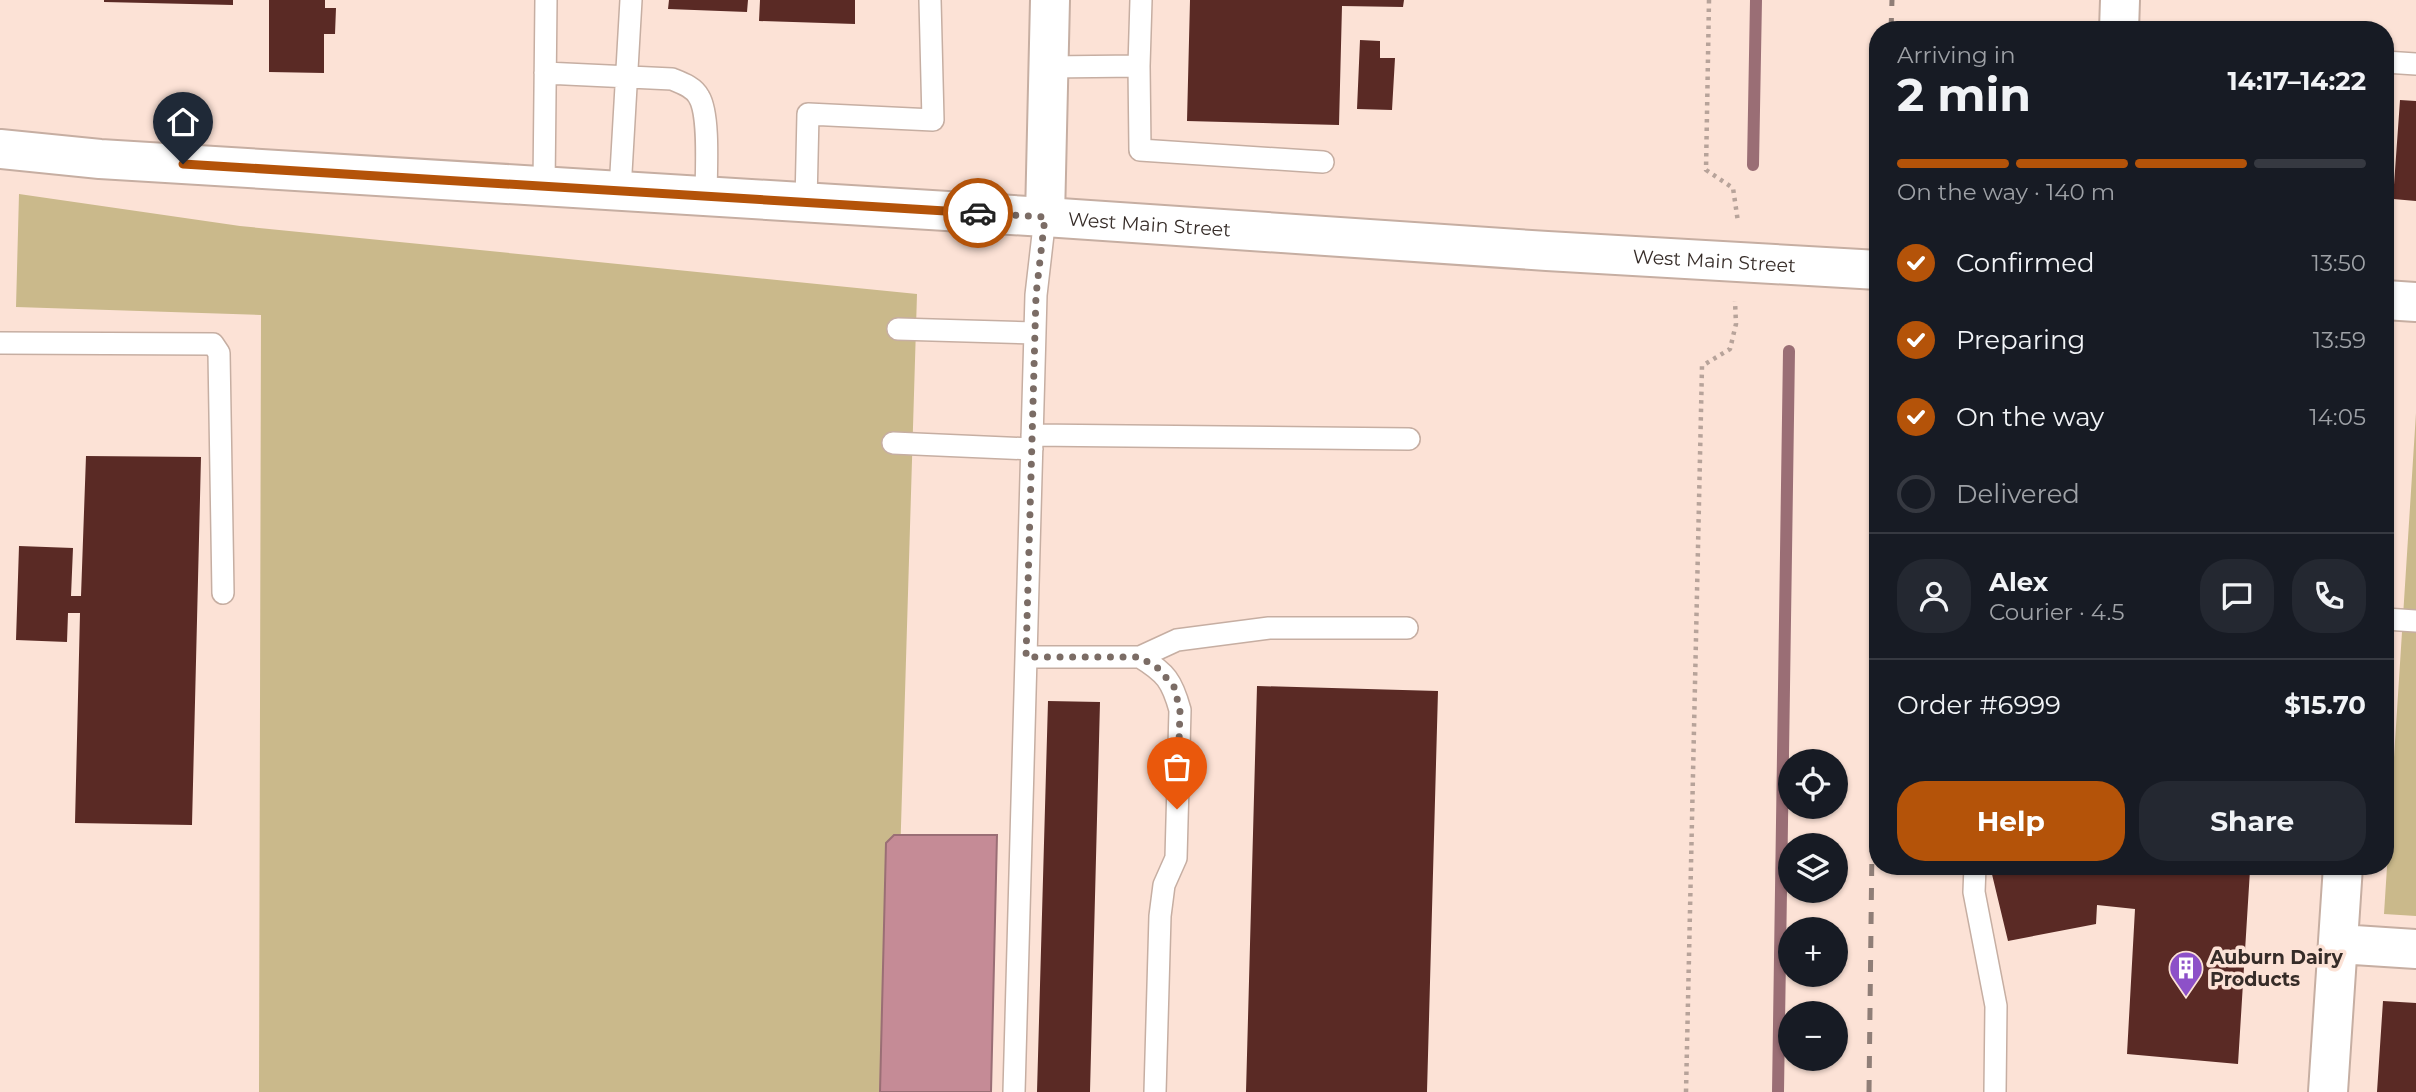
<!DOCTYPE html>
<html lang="en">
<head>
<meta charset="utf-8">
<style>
	:root { --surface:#171b24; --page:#242831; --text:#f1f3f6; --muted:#9ea1a6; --line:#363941; --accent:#b45309 }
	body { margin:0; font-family:Montserrat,sans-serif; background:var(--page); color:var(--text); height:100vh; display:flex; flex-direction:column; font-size:26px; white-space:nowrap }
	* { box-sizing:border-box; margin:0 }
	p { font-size:23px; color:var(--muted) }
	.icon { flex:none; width:38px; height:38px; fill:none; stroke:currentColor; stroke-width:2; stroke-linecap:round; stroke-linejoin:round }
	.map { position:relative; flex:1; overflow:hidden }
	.drawer { position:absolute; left:1869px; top:21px; width:525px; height:854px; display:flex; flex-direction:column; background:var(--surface); border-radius:28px; box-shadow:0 2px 5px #0004 }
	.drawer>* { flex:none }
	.buttons { position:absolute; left:1778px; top:749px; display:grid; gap:14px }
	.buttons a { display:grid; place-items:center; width:70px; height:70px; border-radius:50%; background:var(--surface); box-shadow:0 2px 5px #0004; font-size:35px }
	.pin { position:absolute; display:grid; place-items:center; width:60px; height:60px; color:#fff; margin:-72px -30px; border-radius:50% 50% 50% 0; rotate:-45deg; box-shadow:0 0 7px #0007 }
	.pin .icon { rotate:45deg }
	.courier { position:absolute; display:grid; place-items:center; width:70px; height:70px; margin:-35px; border:5px solid #b45309; border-radius:50%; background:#fff; color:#222; box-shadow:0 2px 9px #0007 }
	.overview em { font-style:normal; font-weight:700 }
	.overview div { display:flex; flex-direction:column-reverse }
	.overview { display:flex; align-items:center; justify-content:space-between; height:119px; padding:0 28px }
	h1 { font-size:46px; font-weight:700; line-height:52px }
	.bar { display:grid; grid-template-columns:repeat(4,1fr); gap:10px 7px; align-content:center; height:84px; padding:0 28px }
	.bar i { height:9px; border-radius:5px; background:var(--line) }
	.bar .active { background:var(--accent) }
	.bar p { grid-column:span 4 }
	.line { display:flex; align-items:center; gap:18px; padding:0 28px; border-top:2px solid var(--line) }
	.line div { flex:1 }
	.round { display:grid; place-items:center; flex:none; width:74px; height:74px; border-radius:28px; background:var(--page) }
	ol { padding:0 28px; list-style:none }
	li { display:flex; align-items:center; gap:21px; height:77px }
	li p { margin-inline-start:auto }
	li .icon { padding:7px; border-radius:50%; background:var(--accent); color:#fff; stroke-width:4 }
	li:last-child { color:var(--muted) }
	li i { width:38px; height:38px; border:4px solid var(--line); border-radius:50% }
	.cta { display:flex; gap:14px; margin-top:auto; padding:14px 28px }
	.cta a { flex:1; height:80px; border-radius:28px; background:var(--accent); color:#fff; font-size:28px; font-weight:700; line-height:80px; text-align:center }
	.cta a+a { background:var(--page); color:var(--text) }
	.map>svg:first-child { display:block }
	.green { fill:#cab98b }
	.water { fill:#c58b96; stroke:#9a6e75; stroke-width:2 }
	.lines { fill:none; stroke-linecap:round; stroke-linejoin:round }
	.stream { stroke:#9a6e75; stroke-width:12 }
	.building { fill:#5a2a25 }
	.lane-casing { stroke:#c6aea2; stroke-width:24 }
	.street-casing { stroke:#c6aea2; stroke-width:42 }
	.secondary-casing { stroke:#c6aea2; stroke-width:42 }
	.path { stroke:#b7a39a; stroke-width:4.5; stroke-dasharray:3.5 5; stroke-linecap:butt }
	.lane { stroke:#fff; stroke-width:21 }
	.street { stroke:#fff; stroke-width:38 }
	.secondary { stroke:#fff; stroke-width:38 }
	.rail { stroke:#8f7e77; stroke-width:5; stroke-dasharray:12 12; stroke-linecap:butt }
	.done { stroke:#7b6c65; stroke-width:7; stroke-dasharray:0 12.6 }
	.route { stroke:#b45309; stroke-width:9 }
	.labels { text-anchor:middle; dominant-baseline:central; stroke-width:7; stroke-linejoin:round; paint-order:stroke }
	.street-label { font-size:19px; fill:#362c28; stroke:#fce2d6 }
	.poi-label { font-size:19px; font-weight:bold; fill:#362c28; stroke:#fce2d6; text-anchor:start }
</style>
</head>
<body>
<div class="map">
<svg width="2416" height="1092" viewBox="0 0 2416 1092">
	<rect width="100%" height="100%" fill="#fce2d6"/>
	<path class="green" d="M19,194L240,226L917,294L893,1092H259L261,315L16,307Z
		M2416,413V916L2384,914Z"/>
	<path class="water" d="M894,835H997L991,1092H880L886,843Z"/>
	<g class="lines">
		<path class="stream" d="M1753,165L1756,0
			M1778,1092L1789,351"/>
	</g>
	<path class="building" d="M104,0H233V5L104,2Z
		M269,0H325V8H336L335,34H324V73L269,72Z
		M669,0H748L747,12L668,9Z
		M760,0H855V24L759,21Z
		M1190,0H1404L1403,7L1342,6L1339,125L1187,121Z
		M1360,40L1380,41V58H1395L1392,110L1357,109Z
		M2400,100L2416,101V201L2393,199Z
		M86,456L201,457L192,825L75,823L80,613H68L67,642L16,640L19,546L73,548L71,596H81Z
		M1257,686L1438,691L1427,1092H1246Z
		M1048,701L1100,702L1090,1092H1037Z
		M1990,866H2213L2250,870L2238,1064L2127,1054L2135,909L2097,905L2096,924L2008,941Z
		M2383,1001L2416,1003V1092H2377Z"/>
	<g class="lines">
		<g class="lane-casing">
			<path id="lane" d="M2385,62L2416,64
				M1139,66L1140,150L1323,162
				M1048,67L1139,66L1141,0
				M545,73L672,79C682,83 694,87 699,97C710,115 706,173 706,196
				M544,186L546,0
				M620,190L631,0
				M806,202L808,114L933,120L930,0
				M898,329L1035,333
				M0,343L213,344L219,353L223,593
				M1032,435L1409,439
				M893,443L1032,449
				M2385,619L2416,621
				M1026,657H1140L1177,640L1269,628H1407
				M1140,657C1166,673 1172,681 1180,710L1176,858L1164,885L1160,916L1155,1092
				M1975,866L1974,892L1996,1006L1995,1092
				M1014,1092L1036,295L1045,217"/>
		</g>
		<g class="street-casing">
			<path id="street" d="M2119,30L2120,0
				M1045,217L1050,0
				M2339,944L2416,949
				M2328,1092L2343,866"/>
		</g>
		<g class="secondary-casing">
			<g id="secondary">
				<path id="s1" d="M0,149L100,159L1045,217L1547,251L1878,270"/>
				<path d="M2385,300L2416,302"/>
			</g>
		</g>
		<path class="path" d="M1709,0L1706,170L1733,188L1738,222
			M1686,1092L1702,366L1730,349L1736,324L1735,301"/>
		<use href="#lane" class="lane"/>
		<use href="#street" class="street"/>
		<use href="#secondary" class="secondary"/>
		<path class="rail" d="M1891,30L1892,0
			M1869,1092L1878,350"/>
	</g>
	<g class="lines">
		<path class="done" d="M978,213L1045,217L1036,295L1026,657H1140L1159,669L1174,687L1180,710L1177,809"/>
		<path class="route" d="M183,164L978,213"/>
	</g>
	<defs>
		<g id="building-pin" transform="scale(1.75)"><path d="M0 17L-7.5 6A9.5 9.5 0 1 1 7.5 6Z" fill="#8d51c8" stroke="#fce2d6"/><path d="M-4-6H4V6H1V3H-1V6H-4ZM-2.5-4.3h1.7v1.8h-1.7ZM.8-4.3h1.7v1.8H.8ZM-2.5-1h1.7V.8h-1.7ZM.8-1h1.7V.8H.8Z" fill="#fff"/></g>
	</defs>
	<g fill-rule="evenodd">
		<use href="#building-pin" x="2186" y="968"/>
	</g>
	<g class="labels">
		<g class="street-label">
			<text stroke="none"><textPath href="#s1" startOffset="1152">West Main Street</textPath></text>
			<text stroke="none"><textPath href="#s1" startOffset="1718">West Main Street</textPath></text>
		</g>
		<g class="poi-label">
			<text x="2210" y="957">Auburn Dairy<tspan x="2210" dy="22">Products</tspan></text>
		</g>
	</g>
</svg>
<div class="buttons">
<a><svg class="icon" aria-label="locate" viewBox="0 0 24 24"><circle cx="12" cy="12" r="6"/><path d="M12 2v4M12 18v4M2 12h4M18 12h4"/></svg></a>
<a><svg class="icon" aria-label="layers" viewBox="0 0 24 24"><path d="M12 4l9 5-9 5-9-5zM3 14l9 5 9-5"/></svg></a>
<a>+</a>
<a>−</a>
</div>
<div class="pin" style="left:1177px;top:809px;background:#ea580c"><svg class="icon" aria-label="bag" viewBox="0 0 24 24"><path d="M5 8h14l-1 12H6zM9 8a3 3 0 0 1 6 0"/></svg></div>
<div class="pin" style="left:183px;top:164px;background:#1f2937"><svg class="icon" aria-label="home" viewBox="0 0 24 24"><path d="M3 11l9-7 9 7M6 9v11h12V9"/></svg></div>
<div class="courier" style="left:978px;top:213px"><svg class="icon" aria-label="car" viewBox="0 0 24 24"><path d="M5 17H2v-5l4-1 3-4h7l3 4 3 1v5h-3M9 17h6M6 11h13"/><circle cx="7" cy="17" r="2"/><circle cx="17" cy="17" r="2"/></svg></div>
<section class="drawer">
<div class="overview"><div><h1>2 min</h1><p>Arriving in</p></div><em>14:17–14:22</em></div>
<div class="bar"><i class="active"></i><i class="active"></i><i class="active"></i><i></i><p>On the way · 140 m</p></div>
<ol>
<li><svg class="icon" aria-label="check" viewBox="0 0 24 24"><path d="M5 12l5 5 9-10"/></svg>Confirmed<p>13:50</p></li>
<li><svg class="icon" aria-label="check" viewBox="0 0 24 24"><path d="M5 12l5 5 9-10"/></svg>Preparing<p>13:59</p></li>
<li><svg class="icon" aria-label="check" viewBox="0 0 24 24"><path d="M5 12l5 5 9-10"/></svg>On the way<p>14:05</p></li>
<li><i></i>Delivered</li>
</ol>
<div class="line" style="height:126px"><a class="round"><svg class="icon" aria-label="person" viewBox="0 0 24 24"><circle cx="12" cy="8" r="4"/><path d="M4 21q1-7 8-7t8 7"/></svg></a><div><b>Alex</b><p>Courier · 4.5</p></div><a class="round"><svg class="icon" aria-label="chat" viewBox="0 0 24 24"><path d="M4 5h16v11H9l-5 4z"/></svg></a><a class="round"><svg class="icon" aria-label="phone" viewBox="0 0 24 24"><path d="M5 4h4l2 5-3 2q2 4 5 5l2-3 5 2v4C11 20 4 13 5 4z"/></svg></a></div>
<div class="line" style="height:91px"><div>Order #6999</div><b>$15.70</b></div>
<div class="cta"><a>Help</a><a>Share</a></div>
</section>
</div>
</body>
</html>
